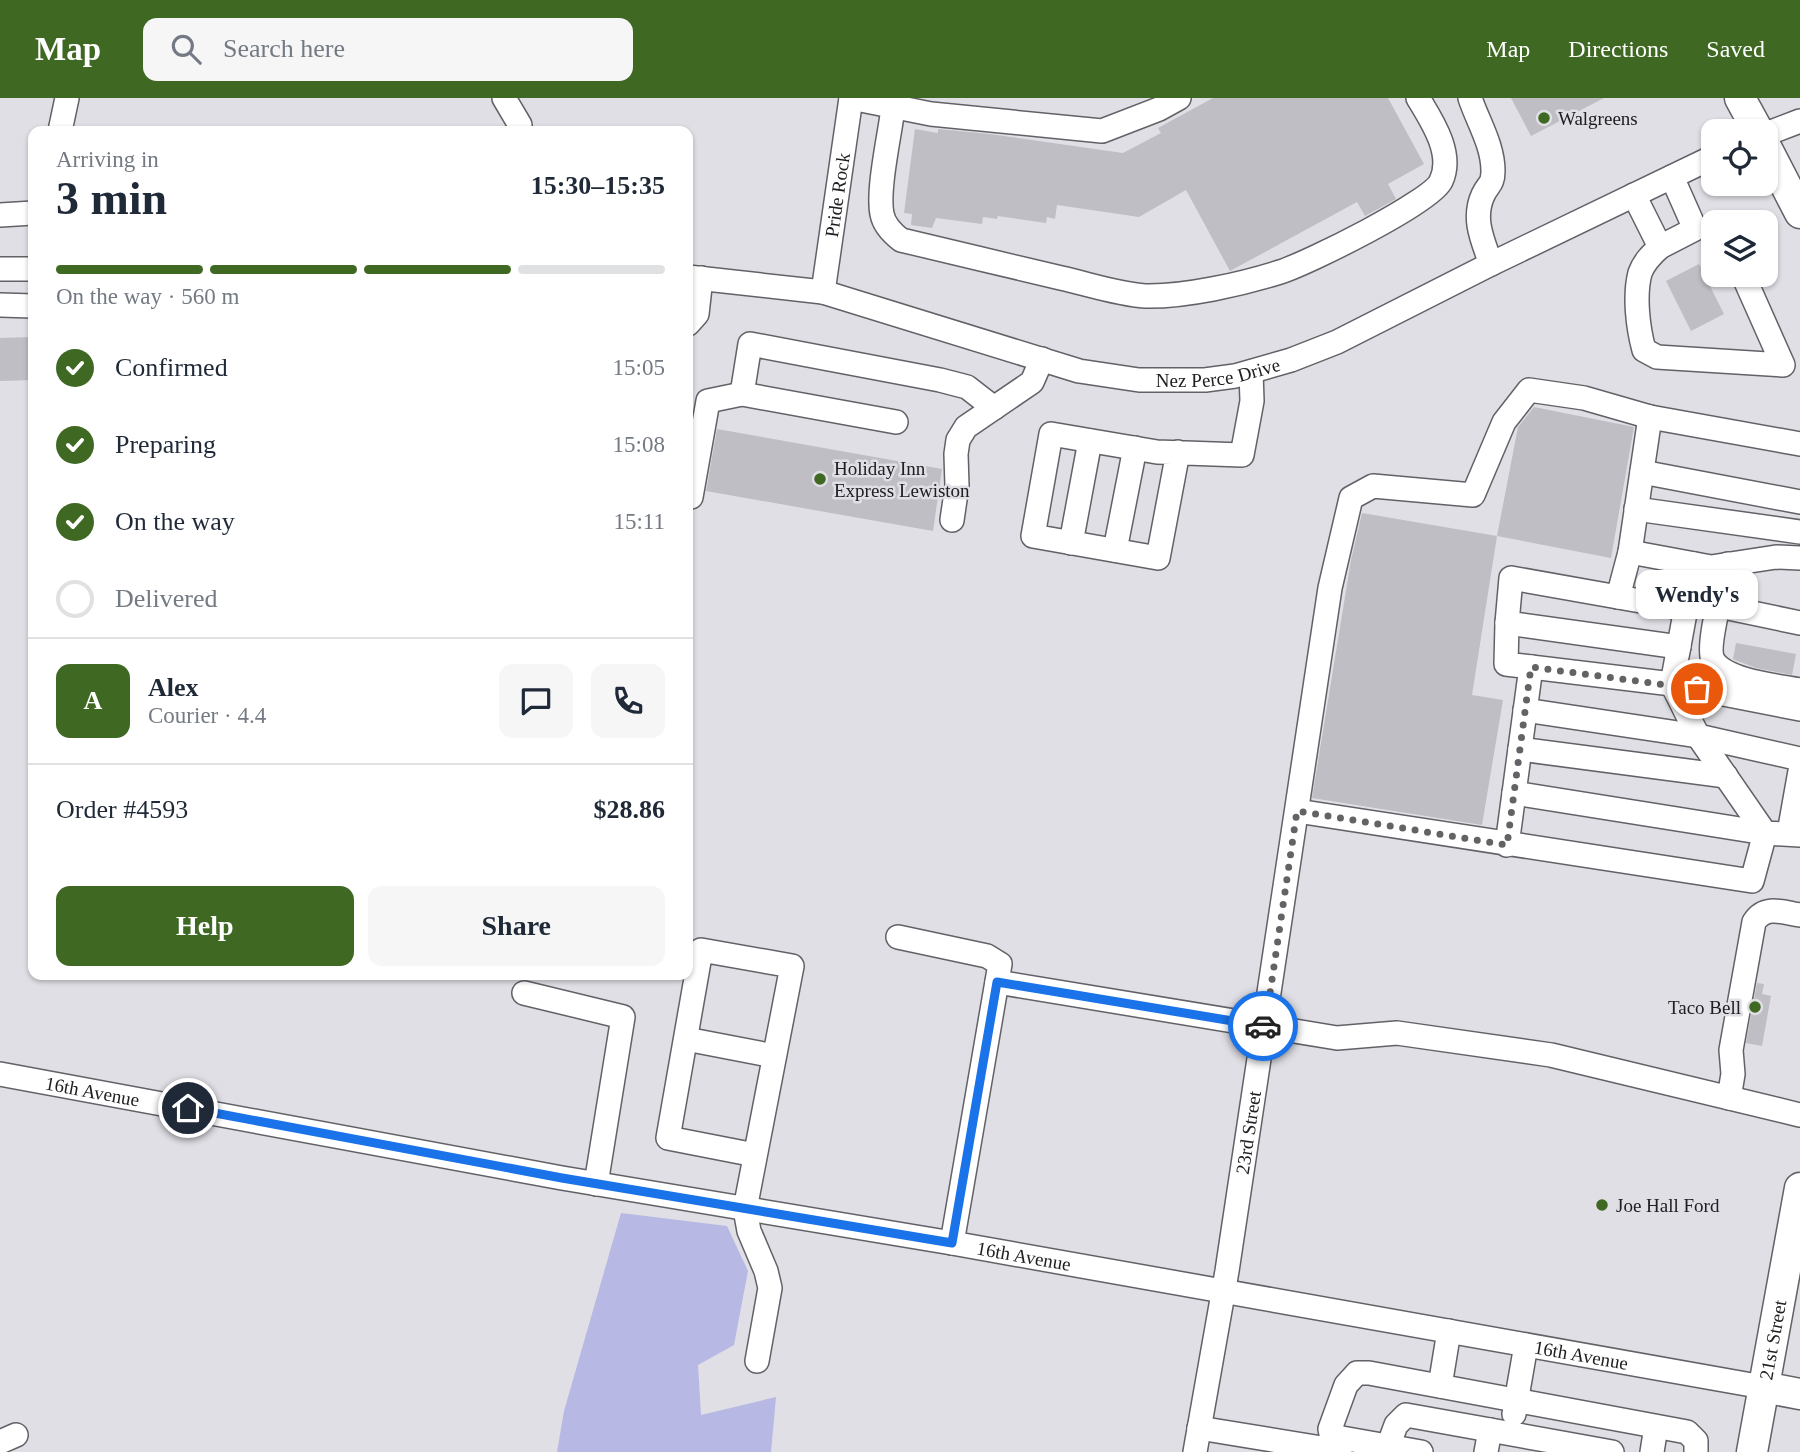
<!DOCTYPE html>
<html lang="en">
<head>
<meta charset="utf-8">
<style>
	:root { --surface:#fff; --page:#f6f6f7; --text:#1f2937; --muted:#747a83; --line:#e0e1e3; --accent:#3f6823 }
	body { margin:0; font-family:"Times New Roman",serif; background:var(--page); color:var(--text); height:100vh; display:flex; flex-direction:column; font-size:26px; white-space:nowrap }
	* { box-sizing:border-box; margin:0 }
	p { font-size:23px; color:var(--muted) }
	.icon { flex:none; width:38px; height:38px; fill:none; stroke:currentColor; stroke-width:2; stroke-linecap:round; stroke-linejoin:round }
	.map { position:relative; flex:1; overflow:hidden }
	.drawer { position:absolute; left:28px; top:28px; width:665px; height:854px; display:flex; flex-direction:column; background:var(--surface); border-radius:14px; box-shadow:0 2px 5px #0004 }
	.drawer>* { flex:none }
	.controls { position:absolute; left:1701px; top:21px; display:grid; gap:14px }
	.controls a { display:grid; place-items:center; width:77px; height:77px; border-radius:14px; background:var(--surface); box-shadow:0 2px 5px #0004; font-size:35px }
	.pin { position:absolute; display:grid; place-items:center; width:60px; height:60px; color:#fff; margin:-30px; border:4px solid #fff; border-radius:50%; box-shadow:0 2px 7px #0007 }
	.courier { position:absolute; display:grid; place-items:center; width:70px; height:70px; margin:-35px; border:5px solid #1a73e8; border-radius:50%; background:#fff; color:#222; box-shadow:0 2px 9px #0007 }
	.bubble { position:absolute; height:49px; border-radius:14px; background:var(--surface); box-shadow:0 2px 5px #0004; font-size:23px; font-weight:800; line-height:49px; text-align:center }
	.headline em { font-style:normal; font-weight:800 }
	.headline div { display:flex; flex-direction:column-reverse }
	.headline { display:flex; align-items:center; justify-content:space-between; height:119px; padding:0 28px }
	h1 { font-size:46px; font-weight:800; line-height:52px }
	.bar { display:grid; grid-template-columns:repeat(4,1fr); gap:10px 7px; align-content:center; height:84px; padding:0 28px }
	.bar i { height:9px; border-radius:5px; background:var(--line) }
	.bar .active { background:var(--accent) }
	.bar p { grid-column:span 4 }
	.line { display:flex; align-items:center; gap:18px; padding:0 28px; border-top:2px solid var(--line) }
	.line div { flex:1 }
	.round { display:grid; place-items:center; flex:none; width:74px; height:74px; border-radius:14px; background:var(--page) }
	ol { padding:0 28px; list-style:none }
	li { display:flex; align-items:center; gap:21px; height:77px }
	li p { margin-inline-start:auto }
	li .icon { padding:7px; border-radius:50%; background:var(--accent); color:#fff; stroke-width:4 }
	li:last-child { color:var(--muted) }
	li i { width:38px; height:38px; border:4px solid var(--line); border-radius:50% }
	.button { display:flex; gap:14px; margin-top:auto; padding:14px 28px }
	.button a { flex:1; height:80px; border-radius:14px; background:var(--accent); color:#fff; font-size:28px; font-weight:800; line-height:80px; text-align:center }
	.button a+a { background:var(--page); color:var(--text) }
	header { display:flex; align-items:center; gap:42px; box-sizing:border-box; height:98px; padding:0 35px; background:var(--accent); color:#fff }
	header strong { font-size:33px }
	nav { display:flex; gap:38px; margin-inline-start:auto; font-size:24px }
	.search { width:490px; height:63px; background:var(--page); display:flex; align-items:center; gap:18px; box-sizing:border-box; padding:0 24px; border-radius:14px; color:var(--muted); font-size:26px }
	.map>svg:first-child { display:block }
	.green { fill:#b8b8e4 }
	.building { fill:#bebec4 }
	.lines { fill:none; stroke-linecap:round; stroke-linejoin:round }
	.minor-casing { stroke:#616167; stroke-width:26 }
	.major-casing { stroke:#616167; stroke-width:33 }
	.minor { stroke:#fff; stroke-width:23 }
	.major { stroke:#fff; stroke-width:30 }
	.done { stroke:#636366; stroke-width:7; stroke-dasharray:0 12.6 }
	.route { stroke:#1a73e8; stroke-width:9 }
	.poi-dot { fill:#3f6823; stroke:#dfdfe5; stroke-width:2.5 }
	.labels { text-anchor:middle; dominant-baseline:central; stroke-width:5; stroke-linejoin:round; paint-order:stroke }
	.poi-label { font-size:19px; fill:#202022; stroke:#dfdfe5; text-anchor:start }
	.street-label { font-size:19px; fill:#202022; stroke:#dfdfe5 }
</style>
</head>
<body>
<header>
<strong>Map</strong>
<div class="search"><svg class="icon" aria-label="search" viewBox="0 0 24 24"><circle cx="10" cy="10" r="6"/><path d="M15 15l6 6"/></svg>Search here</div>
<nav><a>Map</a><a>Directions</a><a>Saved</a></nav>
</header>
<div class="map">
<svg width="1800" height="1354" viewBox="0 0 1800 1354">
	<rect width="100%" height="100%" fill="#dfdfe5"/>
	<path class="green" d="M621,1115L727,1128L748,1173L734,1247L698,1267L701,1317L776,1299L771,1354H557L564,1313Z"/>
	<path class="building" d="M1213,0H1388L1424,66L1388,86L1396,101L1365,118L1357,104L1230,173L1186,92L1139,119L1057,107L1055,121L1047,119L1046,125L998,118L997,121L983,119L982,126L936,120L932,130L911,127L912,116L904,115L915,31L938,35V31L990,36L1123,55L1161,35L1158,30Z
		M1511,0H1604L1531,38Z
		M1699,166L1724,216L1691,233L1666,183Z
		M33,239V282L0,283V240Z
		M1534,309L1634,329L1611,460L1497,438L1518,329Z
		M717,331L942,371L933,433L706,393Z
		M1362,415L1497,438L1472,597L1503,602L1482,727L1312,700L1351,462Z
		M1736,545L1796,556L1792,577L1756,570L1735,562L1733,561Z
		M1757,885L1764,886L1762,896L1771,898L1762,948L1746,945Z"/>
	<g class="lines">
		<g class="minor-casing">
			<g id="minor">
				<path d="M504,0L520,27L519,33"/>
				<path d="M851,0L931,16L1102,33L1159,11L1179,0"/>
				<path d="M1470,0C1478,24 1493,47 1493,73C1493,87 1488,86 1483,97C1472,121 1483,143 1491,166"/>
				<path d="M893,10C890,36 877,92 882,116C884,127 892,135 901,142C954,155 1008,167 1061,180C1088,186 1117,196 1145,198C1185,199 1242,186 1280,174C1306,166 1432,104 1441,83C1454,56 1432,23 1418,0"/>
				<path d="M60,33L67,0"/>
				<path d="M1766,36L1800,23"/>
				<path d="M1634,97L1660,149L1695,131L1672,79"/>
				<path d="M0,117L33,115"/>
				<path d="M1660,149C1651,157 1644,164 1640,175C1634,198 1638,230 1644,252L1657,259L1783,267L1743,177"/>
				<path d="M0,171H33"/>
				<path id="s1" d="M688,179L823,194L1079,273L1139,282H1205L1235,278L1291,262L1337,244L1491,166L1713,59"/>
				<path id="s2" d="M823,194L851,0"/>
				<path d="M0,207L33,208"/>
				<path d="M688,226L697,216L701,180"/>
				<path d="M896,324L742,296L750,246L940,282L967,289L994,310"/>
				<path d="M1178,354L1158,460L1033,438L1051,336L1157,354L1242,357L1252,303L1251,274"/>
				<path d="M1642,374L1800,404"/>
				<path d="M691,399L708,303L742,296"/>
				<path d="M1636,411L1800,434"/>
				<path d="M952,422L957,388L956,356L958,342L966,329L1032,284L1042,261"/>
				<path d="M1071,445L1090,343"/>
				<path d="M1115,452L1135,350"/>
				<path d="M1630,454L1711,469L1776,459L1800,460"/>
				<path d="M1694,466L1672,586L1698,638L1765,735L1800,737"/>
				<path d="M1728,466C1724,485 1706,548 1713,562C1725,583 1778,588 1800,592"/>
				<path d="M1618,499L1686,511"/>
				<path d="M1719,508L1800,525"/>
				<path d="M1507,525L1506,566L1672,586L1800,611"/>
				<path d="M1679,549L1507,525L1511,480L1618,499L1630,454L1650,319L1800,346"/>
				<path d="M1525,612L1698,638L1800,661"/>
				<path d="M1520,651L1726,678"/>
				<path d="M1297,713L1752,783L1765,735L1514,695"/>
				<path d="M1789,735L1800,673"/>
				<path d="M1507,747L1531,569"/>
				<path d="M898,839L987,858L1000,866L952,1145"/>
				<path d="M997,884L1337,940L1397,935L1551,957L1800,1017"/>
				<path d="M524,895L623,919L596,1086"/>
				<path d="M686,941L774,958"/>
				<path id="s3" d="M0,976L562,1080L952,1145L1763,1289"/>
				<path d="M1729,1000L1733,976L1731,952L1754,824C1765,807 1782,814 1800,817"/>
				<path d="M755,1057L668,1040L701,852L792,868L745,1111L749,1133L766,1173L770,1190L757,1263"/>
				<path d="M1440,1288L1449,1233"/>
				<path d="M1514,1316L1526,1247"/>
				<path d="M1199,1330L1340,1353"/>
				<path d="M0,1344L16,1337"/>
				<path id="s4" d="M1195,1354L1227,1173L1330,490L1351,400L1373,388L1473,397L1504,324L1529,292L1584,300L1650,319"/>
				<path d="M1386,1354L1396,1327L1406,1317L1612,1354"/>
				<path d="M1421,1354L1342,1340L1331,1336L1330,1331L1346,1287L1357,1275H1369L1687,1334L1696,1343V1354"/>
				<path d="M1486,1354L1490,1332"/>
				<path d="M1652,1354L1656,1329"/>
			</g>
		</g>
		<g class="major-casing">
			<g id="major">
				<path d="M1740,0L1758,33"/>
				<path d="M1766,49L1800,115"/>
				<path d="M1763,1289L1800,1296"/>
				<path id="s5" d="M1752,1354L1800,1090"/>
			</g>
		</g>
		<use href="#minor" class="minor"/>
		<use href="#major" class="major"/>
	</g>
	<g class="lines">
		<path class="done" d="M1263,928L1265,929L1297,713L1507,747L1531,569L1697,591"/>
		<path class="route" d="M188,1010L562,1080L952,1145L997,884L1263,928"/>
	</g>
	<g class="poi-dot">
		<circle cx="1544" cy="20" r="7"/>
		<circle cx="820" cy="381" r="7"/>
		<circle cx="1755" cy="909" r="7"/>
		<circle cx="1602" cy="1107" r="7"/>
	</g>
	<g class="labels">
		<g class="poi-label">
			<text x="1558" y="20">Walgreens</text>
			<text x="834" y="370">Holiday Inn<tspan x="834" dy="22">Express Lewiston</tspan></text>
			<text x="1741" y="909" text-anchor="end">Taco Bell</text>
			<text x="1616" y="1107">Joe Hall Ford</text>
		</g>
		<g class="street-label">
			<text stroke="none"><textPath href="#s2" startOffset="98">Pride Rock</textPath></text>
			<text stroke="none"><textPath href="#s1" startOffset="544">Nez Perce Drive</textPath></text>
			<text stroke="none"><textPath href="#s3" startOffset="94">16th Avenue</textPath></text>
			<text stroke="none"><textPath href="#s4" startOffset="324">23rd Street</textPath></text>
			<text stroke="none"><textPath href="#s3" startOffset="1040">16th Avenue</textPath></text>
			<text stroke="none"><textPath href="#s5" startOffset="114">21st Street</textPath></text>
			<text stroke="none"><textPath href="#s3" startOffset="1606">16th Avenue</textPath></text>
		</g>
	</g>
</svg>
<div class="controls">
<a><svg class="icon" aria-label="locate" viewBox="0 0 24 24"><circle cx="12" cy="12" r="6"/><path d="M12 2v4M12 18v4M2 12h4M18 12h4"/></svg></a>
<a><svg class="icon" aria-label="layers" viewBox="0 0 24 24"><path d="M12 4l9 5-9 5-9-5zM3 14l9 5 9-5"/></svg></a>
</div>
<div class="pin" style="left:1697px;top:591px;background:#ea580c"><svg class="icon" aria-label="bag" viewBox="0 0 24 24"><path d="M5 8h14l-1 12H6zM9 8a3 3 0 0 1 6 0"/></svg></div>
<div class="pin" style="left:188px;top:1010px;background:#1f2937"><svg class="icon" aria-label="home" viewBox="0 0 24 24"><path d="M3 11l9-7 9 7M6 9v11h12V9"/></svg></div>
<div class="courier" style="left:1263px;top:928px"><svg class="icon" aria-label="car" viewBox="0 0 24 24"><path d="M5 17H2v-5l4-1 3-4h7l3 4 3 1v5h-3M9 17h6M6 11h13"/><circle cx="7" cy="17" r="2"/><circle cx="17" cy="17" r="2"/></svg></div>
<div class="bubble" style="left:1636px;top:472px;width:122px">Wendy's</div>
<section class="drawer">
<div class="headline"><div><h1>3 min</h1><p>Arriving in</p></div><em>15:30–15:35</em></div>
<div class="bar"><i class="active"></i><i class="active"></i><i class="active"></i><i></i><p>On the way · 560 m</p></div>
<ol>
<li><svg class="icon" aria-label="check" viewBox="0 0 24 24"><path d="M5 12l5 5 9-10"/></svg>Confirmed<p>15:05</p></li>
<li><svg class="icon" aria-label="check" viewBox="0 0 24 24"><path d="M5 12l5 5 9-10"/></svg>Preparing<p>15:08</p></li>
<li><svg class="icon" aria-label="check" viewBox="0 0 24 24"><path d="M5 12l5 5 9-10"/></svg>On the way<p>15:11</p></li>
<li><i></i>Delivered</li>
</ol>
<div class="line" style="height:126px"><b class="round" style="background:var(--accent);color:#fff">A</b><div><b>Alex</b><p>Courier · 4.4</p></div><a class="round"><svg class="icon" aria-label="chat" viewBox="0 0 24 24"><path d="M4 5h16v11H9l-5 4z"/></svg></a><a class="round"><svg class="icon" aria-label="phone" viewBox="0 0 24 24"><path d="M5 4h4l2 5-3 2q2 4 5 5l2-3 5 2v4C11 20 4 13 5 4z"/></svg></a></div>
<div class="line" style="height:91px"><div>Order #4593</div><b>$28.86</b></div>
<div class="button"><a>Help</a><a>Share</a></div>
</section>
</div>
</body>
</html>
